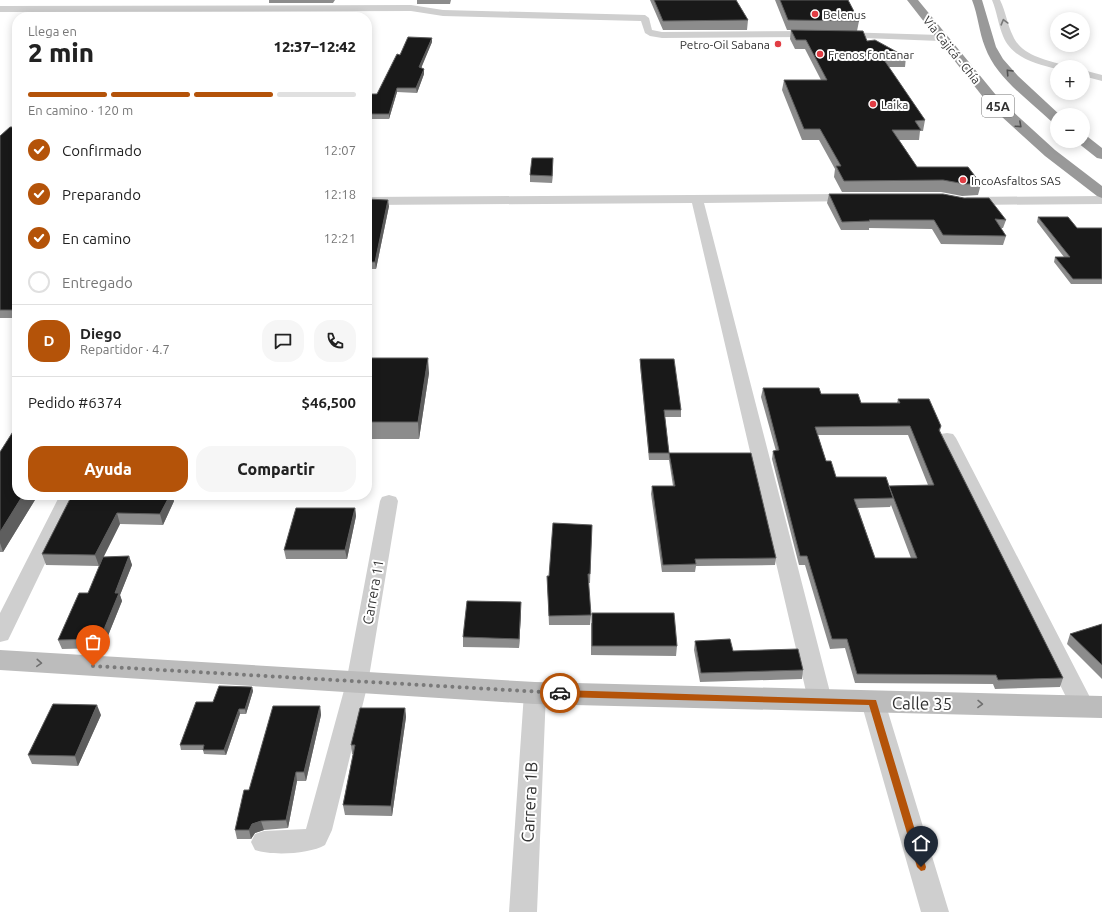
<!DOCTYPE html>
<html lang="es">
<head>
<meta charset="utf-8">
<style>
	:root { --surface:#fff; --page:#f6f6f6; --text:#222; --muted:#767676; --line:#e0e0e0; --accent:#b45309 }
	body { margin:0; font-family:Ubuntu,sans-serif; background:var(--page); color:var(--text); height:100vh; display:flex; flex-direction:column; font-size:15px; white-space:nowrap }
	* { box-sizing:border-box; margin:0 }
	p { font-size:13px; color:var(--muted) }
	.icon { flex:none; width:22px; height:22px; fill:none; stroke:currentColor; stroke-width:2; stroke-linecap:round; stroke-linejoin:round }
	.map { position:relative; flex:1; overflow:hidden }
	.sheet { position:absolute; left:12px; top:12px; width:360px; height:488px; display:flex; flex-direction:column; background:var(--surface); border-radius:16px; box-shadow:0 2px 10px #0003 }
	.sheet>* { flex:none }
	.fabs { position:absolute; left:1050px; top:12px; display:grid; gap:8px }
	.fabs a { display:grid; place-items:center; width:40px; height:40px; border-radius:50%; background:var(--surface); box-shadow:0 2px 10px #0003; font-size:20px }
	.pin { position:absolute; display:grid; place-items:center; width:34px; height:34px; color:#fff; margin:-41px -17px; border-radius:50% 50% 50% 0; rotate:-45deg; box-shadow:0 0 4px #0007 }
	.pin .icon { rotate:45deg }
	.courier { position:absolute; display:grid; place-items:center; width:40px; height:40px; margin:-20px; border:3px solid #b45309; border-radius:50%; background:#fff; color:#222; box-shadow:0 1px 5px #0007 }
	.head em { font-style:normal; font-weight:800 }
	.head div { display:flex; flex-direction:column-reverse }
	.head { display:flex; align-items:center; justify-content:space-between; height:68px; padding:0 16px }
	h1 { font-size:26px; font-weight:800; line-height:30px }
	.bar { display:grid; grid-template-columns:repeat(4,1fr); gap:6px 4px; align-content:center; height:48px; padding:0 16px }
	.bar i { height:5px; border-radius:3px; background:var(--line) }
	.bar .current { background:var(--accent) }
	.bar p { grid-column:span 4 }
	.line { display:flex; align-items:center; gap:10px; padding:0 16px; border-top:1px solid var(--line) }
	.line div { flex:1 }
	.round { display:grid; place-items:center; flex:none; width:42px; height:42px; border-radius:16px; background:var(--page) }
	ol { padding:0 16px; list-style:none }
	li { display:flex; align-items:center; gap:12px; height:44px }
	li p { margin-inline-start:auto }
	li .icon { padding:4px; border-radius:50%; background:var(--accent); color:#fff; stroke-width:4 }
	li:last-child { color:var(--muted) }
	li i { width:22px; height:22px; border:2px solid var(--line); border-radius:50% }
	.button { display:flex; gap:8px; margin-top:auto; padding:8px 16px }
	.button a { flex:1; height:46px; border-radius:16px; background:var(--accent); color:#fff; font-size:16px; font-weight:800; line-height:46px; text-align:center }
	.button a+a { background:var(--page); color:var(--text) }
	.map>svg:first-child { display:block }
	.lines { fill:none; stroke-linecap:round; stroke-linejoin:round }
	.street { fill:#cfcfcf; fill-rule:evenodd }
	.secondary { fill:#bcbcbc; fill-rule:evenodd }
	.highway { fill:#999; fill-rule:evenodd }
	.wall { fill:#8c8c8c; fill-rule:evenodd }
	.shaded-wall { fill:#5e5e5e }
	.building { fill:#191919; stroke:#5e5e5e; fill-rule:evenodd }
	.oneway { stroke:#797979 }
	.oneway2 { stroke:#515151 }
	.oneway3 { stroke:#707070 }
	.route { fill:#b45309 }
	.done { stroke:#7a7a7a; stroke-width:4; stroke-dasharray:0 7.2 }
	.poi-dot { fill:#e13d44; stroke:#fff; stroke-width:1.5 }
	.labels { text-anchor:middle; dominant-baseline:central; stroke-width:4; stroke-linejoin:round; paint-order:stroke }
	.far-poi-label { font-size:12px; fill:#323232; stroke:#fff; text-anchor:start }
	.far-street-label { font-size:12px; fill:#323232; stroke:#fff }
	.shield { fill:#fff; stroke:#707070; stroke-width:1 }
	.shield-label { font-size:13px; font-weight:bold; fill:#323232 }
	.street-label { font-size:14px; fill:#323232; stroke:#fff }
	.near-street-label { font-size:17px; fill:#323232; stroke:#fff }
</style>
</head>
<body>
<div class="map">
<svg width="1102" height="912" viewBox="0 0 1102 912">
	<rect width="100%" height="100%" fill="#fff"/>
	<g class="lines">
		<path class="street" d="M992,0H1000C1006,12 1007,24 1013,36C1021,55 1046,60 1064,65L1065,67H1057V69C1036,64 1012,58 1003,36C998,24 997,12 992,0Z
			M411,5L443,10L645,15L649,18L652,30L662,32L816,31L821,34L816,37L662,38L650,36L645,33L641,21L443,16L411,11L0,12V6Z
			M841,32L940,35L945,38L940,41L838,37V33Z
			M1083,70L1102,75V81L1083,76Z
			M852,194L858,198L856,201L704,203L832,700L828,706L820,709L812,706L808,700L692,203L367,205V197Z
			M1102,196V204L967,205L961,201L967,197Z
			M947,433L953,434L956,438L1095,707L1091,713L1083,716L1075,713L1071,707L938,438L941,434Z
			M60,495H78L11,634L8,640L0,642V613Z
			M389,495L396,497L398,501L368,683L332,830L325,845C310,854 272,856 255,850L251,842L255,834L264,831L306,829L346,683L380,501L382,497Z
			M535,684L543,687L546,693L537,912H509L524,693L527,687Z
			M873,693L881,696L885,702L949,912H921L861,702L865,696Z"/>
		<path class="secondary" d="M0,650L535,682L1102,696V718L535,704L0,670Z"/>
		<path class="highway" d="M907,0H918L1000,100L1055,150L1102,186V198L1097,196L1045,156L990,106Z
			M972,0H982L996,47L1003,59L1018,76L1060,115H1057V123L1052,122C1029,100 996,78 985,47C979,32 978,15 972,0Z
			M1083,136L1088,137L1102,148V159L1097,158L1078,143L1077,141H1083Z"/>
	</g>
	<path class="wall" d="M269,0H335L333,3H269Z
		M417,0H451L450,4H417Z
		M650,0H736L748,20L747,30H663Z
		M775,0H848L859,21L857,31L867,41L906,57L905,67H888L925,120L923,131H920L919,140H899L917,167L981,184L978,195L962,196L941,192H842L834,177L835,169L819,140H802L782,90L784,80H821L805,49H795L790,39L791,30H787Z
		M432,42L421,67L424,69V74L417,93L397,92L389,119H367V94H377L400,55Z
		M17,127V318H0V136Z
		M553,165L552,183L530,182V175Z
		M829,194L1006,220L1003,228H1001L1006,236L1003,245L941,244L932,229L869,228V230H841L827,203Z
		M367,199L389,206L376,269H367Z
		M1038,217L1077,228H1102V284H1071L1054,262L1055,257H1064L1037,222Z
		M367,358L429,373L419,439H367Z
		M640,359L681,410V417H665L669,453L776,558L775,565L696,566L695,572H662L651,494L652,486H673L669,460H649L640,365Z
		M763,388L821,394L861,403H897L898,399L941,426L940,431L1063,678L1060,687L995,689L993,684L855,683L845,648L830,649L805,565H799L772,459L773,451H776L761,397ZM818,435H908L928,485L889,486L836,477L826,461ZM891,505L911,558H875L858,508L890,507Z
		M0,452L17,495H38L3,552H0Z
		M72,495L174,501L163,525L120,524L99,566L46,565L42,554Z
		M355,508L356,516L347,559H286L284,550Z
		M592,525L590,583H588L591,615L590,625H549L547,576H549Z
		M129,556L132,565L120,595L122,601L103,648L62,649L58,640L88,593Z
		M521,612L519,648L463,647V637Z
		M591,623L677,646L676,656L591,655Z
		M1102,624V679L1067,644L1070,634Z
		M695,641L803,670L802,679L700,682L694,650Z
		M252,687L253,691L246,714H240L226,755L204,754L203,750H181L180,745L213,702Z
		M320,706L321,715L306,781H297L288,828L264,830L255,833L251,839H237L235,830L249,790Z
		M405,708L406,717L392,816L345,815L343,805L353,754H352L351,745Z
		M101,715L78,766L32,764L28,755Z"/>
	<path class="shaded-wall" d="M432,38V42L420,71L419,67Z
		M424,69V74L417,93L416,88Z
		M397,88V92L389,119V114Z
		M553,158V165L552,183V176Z
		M388,200L389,206L376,269L375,262Z
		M428,358L429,373L419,439L418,422Z
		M23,495H38L3,552L0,543V532Z
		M170,495H173L174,501L163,525L160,514Z
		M355,508L356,516L347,559L345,550Z
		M117,513L120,524L99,566L95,555Z
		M129,556L132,565L120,595L122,601L103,648L100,639L115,593Z
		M521,602V612L519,648V639Z
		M252,687L253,691L246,714L245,709Z
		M97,705L101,715L78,766L75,756Z
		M320,706L321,715L306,781L304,772Z
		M405,708L406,717L392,816L391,806Z
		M239,709L240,714L226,755L224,750Z
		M296,772L297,781L288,828L286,820Z
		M261,821L264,830L255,833L251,839L249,830L252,824Z"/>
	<path class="building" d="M654,0H736L748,20L663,21Z
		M780,0H848L859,21L788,20Z
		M791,30L863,31L867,41L875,40L906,57H882L925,120L915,121L921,130H892L917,167H968L981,184H965L943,180L844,181L836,166H841L820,129H804L784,80H827L806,40H796Z
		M408,37L432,38L419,67L424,69L416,88H397L389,114H367V94H377L397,54L400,55Z
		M10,127H17V310H0V136Z
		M532,158H553L552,176L530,175Z
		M829,194H943L964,198H989L1006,220L995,219L1006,236L943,235L934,220H869L870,221L842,222Z
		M367,199L388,200L375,262H367Z
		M1038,217H1068L1077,228H1102V279H1073L1055,257H1070Z
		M367,358H428L418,422H367Z
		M640,359H674L681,410H664L669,453H751L776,558L695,559L696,564L663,565L652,486H675L669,453H649Z
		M763,388H819L821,394H858L861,403H900L898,399H929L941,426L939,430L1063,678L998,680L996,675L857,674L847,639H832L807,556H800L773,451L779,450ZM910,426L934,485L889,486L886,477H836L831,461H826L815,427ZM889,486L917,558H875L854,499L893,498Z
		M14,430H17V495H23L0,532V452Z
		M72,495H170L160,514L117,513L95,555L42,554Z
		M296,508H355L345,550H284Z
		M553,523L592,525L590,574H588L591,615L549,616L547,576H549Z
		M129,556L115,593H119L100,639L58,640L79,593H88L103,557Z
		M467,601L521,602L519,639L463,637Z
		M592,613H674L677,646H592Z
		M1102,624V665L1070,634Z
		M730,639L733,651L798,649L803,670L701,673L695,641Z
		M219,686L252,687L245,709H239L224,750H203L204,745H180L196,702H213Z
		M53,704L97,705L75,756L28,755Z
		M273,706H320L304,772H296L286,820L261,821L252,824L249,830H235L244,790H249Z
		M360,708H405L391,806L343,805L355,745H351Z"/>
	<defs><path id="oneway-chevron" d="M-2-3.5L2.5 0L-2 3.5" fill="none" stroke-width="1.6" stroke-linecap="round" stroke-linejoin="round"/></defs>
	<use class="oneway" href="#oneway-chevron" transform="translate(1004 22) rotate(-105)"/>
	<g class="oneway2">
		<use href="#oneway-chevron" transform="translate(1009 72) rotate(-133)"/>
		<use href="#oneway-chevron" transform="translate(1019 125) rotate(42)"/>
	</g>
	<g class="oneway3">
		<use href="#oneway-chevron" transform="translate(39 663) rotate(4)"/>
		<use href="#oneway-chevron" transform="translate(980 704) rotate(1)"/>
	</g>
	<path class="route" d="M560,690L876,700L926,867L925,870L921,871L917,867L869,705L560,697L556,693Z"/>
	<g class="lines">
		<path class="done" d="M93,666L560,693"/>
	</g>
	<g class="poi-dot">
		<circle cx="815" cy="14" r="4"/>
		<circle cx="778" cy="44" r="4"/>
		<circle cx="820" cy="54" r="4"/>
		<circle cx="873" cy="104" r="4"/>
		<circle cx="963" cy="180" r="4"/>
	</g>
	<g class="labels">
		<g class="far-poi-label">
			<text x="823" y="14">Belenus</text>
			<text x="770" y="44" text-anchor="end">Petro-Oil Sabana</text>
			<text x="828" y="54">Frenos fontanar</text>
			<text x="881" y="104">Laika</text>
			<text x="971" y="180">IncoAsfaltos SAS</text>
		</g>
		<g class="far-street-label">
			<text transform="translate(952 50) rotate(51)">Vía Cajicá - Chía</text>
		</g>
		<rect class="shield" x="982" y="95" width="32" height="22" rx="3"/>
		<g class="shield-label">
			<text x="998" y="106">45A</text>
		</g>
		<g class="street-label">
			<text transform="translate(373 592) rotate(-80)">Carrera 11</text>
		</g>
		<g class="near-street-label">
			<text transform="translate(922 703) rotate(1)">Calle 35</text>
			<text transform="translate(529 802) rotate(-87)">Carrera 1B</text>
		</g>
	</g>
</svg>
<div class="fabs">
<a><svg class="icon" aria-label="layers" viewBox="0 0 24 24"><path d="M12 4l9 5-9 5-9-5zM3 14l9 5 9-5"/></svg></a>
<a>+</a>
<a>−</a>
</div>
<div class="pin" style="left:93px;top:666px;background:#ea580c"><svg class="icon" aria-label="bag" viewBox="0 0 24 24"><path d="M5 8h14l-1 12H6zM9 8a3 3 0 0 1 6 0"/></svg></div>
<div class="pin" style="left:921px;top:867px;background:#1f2937"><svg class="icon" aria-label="home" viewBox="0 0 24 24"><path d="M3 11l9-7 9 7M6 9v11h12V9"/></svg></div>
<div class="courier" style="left:560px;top:693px"><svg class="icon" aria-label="car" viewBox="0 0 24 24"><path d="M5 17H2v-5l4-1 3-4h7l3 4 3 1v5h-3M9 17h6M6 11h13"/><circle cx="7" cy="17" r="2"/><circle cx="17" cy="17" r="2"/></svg></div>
<section class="sheet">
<div class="head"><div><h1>2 min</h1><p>Llega en</p></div><em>12:37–12:42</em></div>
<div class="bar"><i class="current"></i><i class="current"></i><i class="current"></i><i></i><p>En camino · 120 m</p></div>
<ol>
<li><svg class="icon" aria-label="check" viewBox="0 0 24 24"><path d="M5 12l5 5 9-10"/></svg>Confirmado<p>12:07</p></li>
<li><svg class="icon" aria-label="check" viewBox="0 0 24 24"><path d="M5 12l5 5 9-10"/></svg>Preparando<p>12:18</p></li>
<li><svg class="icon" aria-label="check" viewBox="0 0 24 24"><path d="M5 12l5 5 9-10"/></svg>En camino<p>12:21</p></li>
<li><i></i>Entregado</li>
</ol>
<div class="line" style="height:72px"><b class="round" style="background:var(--accent);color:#fff">D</b><div><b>Diego</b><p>Repartidor · 4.7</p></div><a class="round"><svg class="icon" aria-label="chat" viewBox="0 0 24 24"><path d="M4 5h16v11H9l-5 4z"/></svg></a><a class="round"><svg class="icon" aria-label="phone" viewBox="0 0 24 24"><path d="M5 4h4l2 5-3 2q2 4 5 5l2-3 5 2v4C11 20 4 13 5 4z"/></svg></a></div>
<div class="line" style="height:52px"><div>Pedido #6374</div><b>$46,500</b></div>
<div class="button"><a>Ayuda</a><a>Compartir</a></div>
</section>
</div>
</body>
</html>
